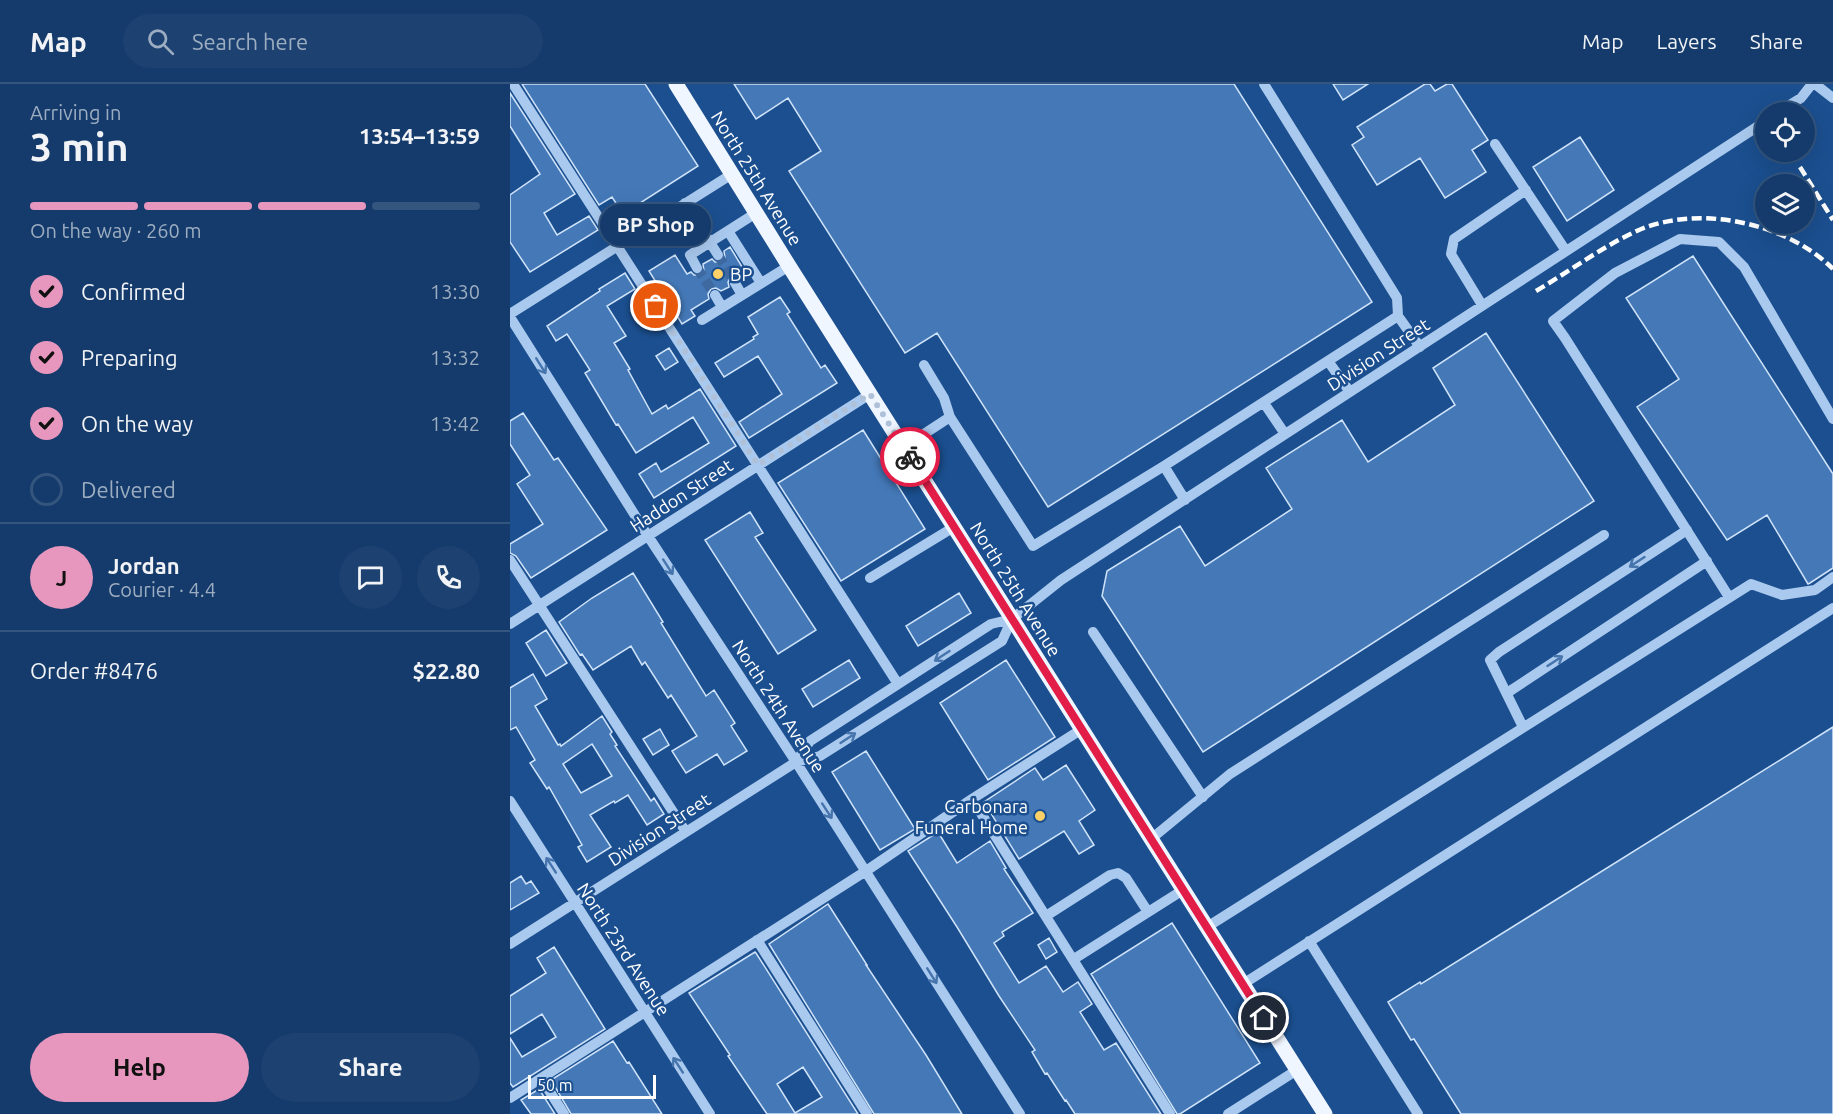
<!DOCTYPE html>
<html lang="en">
<head>
<meta charset="utf-8">
<style>
	:root { --surface:#143b6b; --page:#1d4271; --text:#f1f3f6; --muted:#9dadc1; --line:#33557e; --accent:#e797bd }
	body { margin:0; font-family:Ubuntu,sans-serif; background:var(--page); color:var(--text); height:100vh; display:flex; flex-direction:column; font-size:22px; white-space:nowrap }
	* { box-sizing:border-box; margin:0 }
	p { font-size:20px; color:var(--muted) }
	.icon { flex:none; width:33px; height:33px; fill:none; stroke:currentColor; stroke-width:2; stroke-linecap:round; stroke-linejoin:round }
	.map { position:relative; flex:1; overflow:hidden }
	.side { display:flex; flex-direction:column; background:var(--surface); width:510px }
	.side>* { flex:none }
	.controls { position:absolute; left:1245px; top:18px; display:grid; gap:12px }
	.controls a { display:grid; place-items:center; width:60px; height:60px; border-radius:50%; background:var(--surface); box-shadow:0 6px 24px #0002,0 0 0 2px var(--line); font-size:30px }
	.scale { position:absolute; left:18px; bottom:15px; width:128px; box-sizing:border-box; padding-left:6px; border:3px solid #fff; border-top:0; font-size:16px; line-height:21px; white-space:nowrap; color:#fff; -webkit-text-stroke:4px #1b4f8f; paint-order:stroke }
	.pin { position:absolute; display:grid; place-items:center; width:51px; height:51px; color:#fff; margin:-26px; border:3px solid #fff; border-radius:50%; box-shadow:0 2px 6px #0007 }
	.courier { position:absolute; display:grid; place-items:center; width:60px; height:60px; margin:-30px; border:4px solid #e11d48; border-radius:50%; background:#fff; color:#222; box-shadow:0 2px 8px #0007 }
	.bubble { position:absolute; height:42px; border-radius:21px; background:var(--surface); box-shadow:0 6px 24px #0002,0 0 0 2px var(--line); font-size:20px; font-weight:600; line-height:42px; text-align:center }
	.summary em { font-style:normal; font-weight:600 }
	.summary div { display:flex; flex-direction:column-reverse }
	.summary { display:flex; align-items:center; justify-content:space-between; height:102px; padding:0 30px }
	h1 { font-size:39px; font-weight:600; line-height:45px }
	.bar { display:grid; grid-template-columns:repeat(4,1fr); gap:9px 6px; align-content:center; height:72px; padding:0 30px }
	.bar i { height:8px; border-radius:4px; background:var(--line) }
	.bar .active { background:var(--accent) }
	.bar p { grid-column:span 4 }
	.line { display:flex; align-items:center; gap:15px; padding:0 30px; border-top:2px solid var(--line) }
	.line div { flex:1 }
	.round { display:grid; place-items:center; flex:none; width:63px; height:63px; border-radius:32px; background:var(--page) }
	ol { padding:0 30px; list-style:none }
	li { display:flex; align-items:center; gap:18px; height:66px }
	li p { margin-inline-start:auto }
	li .icon { padding:6px; border-radius:50%; background:var(--accent); color:#111; stroke-width:4 }
	li:last-child { color:var(--muted) }
	li i { width:33px; height:33px; border:3px solid var(--line); border-radius:50% }
	.button { display:flex; gap:12px; margin-top:auto; padding:12px 30px }
	.button a { flex:1; height:69px; border-radius:36px; background:var(--accent); color:#111; font-size:24px; font-weight:600; line-height:69px; text-align:center }
	.button a+a { background:var(--page); color:var(--text) }
	header { display:flex; align-items:center; gap:36px; box-sizing:border-box; height:84px; padding:0 30px; background:var(--surface); border-bottom:2px solid var(--line) }
	header strong { font-size:28px }
	nav { display:flex; gap:33px; margin-inline-start:auto; font-size:21px }
	.search { width:420px; height:54px; background:var(--page); display:flex; align-items:center; gap:15px; box-sizing:border-box; padding:0 21px; border-radius:33px; color:var(--muted); font-size:22px }
	main { display:flex; flex:1; min-height:0 }
	.map>svg:first-child { display:block }
	.building { fill:#4478b7; stroke:#cfe3fa; stroke-width:1.5; fill-rule:evenodd }
	.lines { fill:none; stroke-linecap:round; stroke-linejoin:round }
	.minor-tunnel { stroke:#3d69a0; stroke-width:10; stroke-dasharray:10 5; stroke-linecap:butt }
	.minor { stroke:#a9c9ee; stroke-width:10 }
	.major { stroke:#f0f6ff; stroke-width:15 }
	.rail { stroke:#fff; stroke-width:4.5; stroke-dasharray:10 4.5; stroke-linecap:butt }
	.oneway { stroke:#4674ac }
	.done { stroke:#afc1d8; stroke-width:6; stroke-dasharray:0 10.8 }
	.route { stroke:#e11d48; stroke-width:8 }
	.poi-dot { fill:#ffd166; stroke:#1b4f8f; stroke-width:2 }
	.labels { text-anchor:middle; dominant-baseline:central; stroke-width:5; stroke-linejoin:round; paint-order:stroke }
	.street-label { font-size:18px; fill:#fff; stroke:#1b4f8f }
	.poi-label { font-size:18px; fill:#fff; stroke:#1b4f8f; text-anchor:start }
</style>
</head>
<body>
<header>
<strong>Map</strong>
<div class="search"><svg class="icon" aria-label="search" viewBox="0 0 24 24"><circle cx="10" cy="10" r="6"/><path d="M15 15l6 6"/></svg>Search here</div>
<nav><a>Map</a><a>Layers</a><a>Share</a></nav>
</header>
<main>
<section class="side">
<div class="summary"><div><h1>3 min</h1><p>Arriving in</p></div><em>13:54–13:59</em></div>
<div class="bar"><i class="active"></i><i class="active"></i><i class="active"></i><i></i><p>On the way · 260 m</p></div>
<ol>
<li><svg class="icon" aria-label="check" viewBox="0 0 24 24"><path d="M5 12l5 5 9-10"/></svg>Confirmed<p>13:30</p></li>
<li><svg class="icon" aria-label="check" viewBox="0 0 24 24"><path d="M5 12l5 5 9-10"/></svg>Preparing<p>13:32</p></li>
<li><svg class="icon" aria-label="check" viewBox="0 0 24 24"><path d="M5 12l5 5 9-10"/></svg>On the way<p>13:42</p></li>
<li><i></i>Delivered</li>
</ol>
<div class="line" style="height:108px"><b class="round" style="background:var(--accent);color:#111">J</b><div><b>Jordan</b><p>Courier · 4.4</p></div><a class="round"><svg class="icon" aria-label="chat" viewBox="0 0 24 24"><path d="M4 5h16v11H9l-5 4z"/></svg></a><a class="round"><svg class="icon" aria-label="phone" viewBox="0 0 24 24"><path d="M5 4h4l2 5-3 2q2 4 5 5l2-3 5 2v4C11 20 4 13 5 4z"/></svg></a></div>
<div class="line" style="height:78px"><div>Order #8476</div><b>$22.80</b></div>
<div class="button"><a>Help</a><a>Share</a></div>
</section>
<div class="map">
<svg width="1323" height="1030" viewBox="0 0 1323 1030">
	<rect width="100%" height="100%" fill="#1b4f8f"/>
	<path class="building" d="M12,0H135L188,82L113,130L102,113L89,121Z
		M224,0H724L862,218L538,423L427,249L395,269L279,87L311,67L278,14L246,35Z
		M823,0H858L833,16Z
		M915,0H920L925,7L937,0H942L978,56L962,66L976,88L935,114L910,74L867,101L842,61L854,53L847,43Z
		M0,9L65,110L34,129L47,151L79,132L88,146L20,188L0,158V111L30,90L0,42Z
		M1070,53L1104,106L1057,137L1023,83Z
		M220,163L237,191L231,195L226,192L221,193L218,198L219,203L211,207L206,204L201,205L198,210L199,215L181,226L185,232L172,240L139,187L165,171L177,190L181,188L184,191H190L194,187L193,180L202,175L205,178H211L215,174L214,167Z
		M1183,172L1323,390V484L1300,499L1298,500L1257,431L1217,456L1127,323L1169,295L1116,214Z
		M115,189L125,205L97,222L116,252L104,259L120,285L118,286L142,330L156,321L158,325L190,305L226,362L144,414L129,390L146,379L151,388L199,359L183,333L126,369L108,340L106,341L75,289L80,286L57,250L46,257L37,242L90,207L89,205Z
		M270,213L280,228L277,230L311,284L315,281L327,299L239,354L229,338L272,310L248,272L214,293L205,279L244,255L243,253L248,250L238,233Z
		M976,249L1084,417L693,668L592,512L597,487L670,442L695,482L782,425L756,384L832,336L858,378L945,321L923,284Z
		M159,264L168,278L155,286L146,272Z
		M13,329L44,376L48,374L97,446L21,494L6,472L0,469V460L33,440L7,400L20,391L0,360V337Z
		M353,346L415,445L331,497L268,399Z
		M240,428L253,449L245,453L306,546L268,570L195,456Z
		M123,489L153,538L151,539L196,612L204,606L225,639L221,642L237,667L214,681L207,670L176,689L162,667L187,652L161,611L158,614L135,578L132,581L121,562L83,586L72,570L70,571L49,538L82,514Z
		M449,509L461,529L408,562L396,542Z
		M36,546L57,579L36,592L16,559Z
		M339,576L350,594L303,623L292,605Z
		M496,576L545,653L478,696L430,619Z
		M23,590L37,615L25,622L48,661L50,660L51,662L92,632L102,648L100,650L107,661L105,662L141,717L144,714L154,730L137,741L118,711L105,719L104,717L80,731L101,763L77,778L68,763L72,761L39,703L37,705L20,679L25,676L6,643L0,646V604ZM82,660L102,692L71,709L53,680Z
		M1323,643V1030H951L904,955L901,956L878,918L910,898L911,900Z
		M150,645L159,661L143,671L133,655Z
		M356,667L405,745L370,766L322,688Z
		M556,681L585,726L569,737L584,761L569,770L554,747L509,775L474,718L525,684L533,696Z
		M428,748L447,779L480,757L496,784L494,785L523,829L492,848L494,852L484,859L509,899L536,882L553,908L568,898L582,920L570,928L594,966L606,959L651,1030H565L556,1016L555,1017L537,989L535,990L522,968L525,966L489,912L447,843L398,767Z
		M11,792L16,800L21,797L29,809L0,826V799Z
		M318,820L357,881H356L416,971L452,1030H364L259,860Z
		M662,839L750,979L670,1030H667L581,890Z
		M539,854L547,868L536,875L528,861Z
		M44,863L95,945L3,1003L0,999V954L12,973L46,953L32,930L0,950V912L36,889L27,874Z
		M245,868L246,869L348,1030H257L218,972L220,971L179,909ZM293,983L312,1013L285,1029L267,1000Z
		M103,957L117,979L119,978L152,1030H61L41,996Z
		M29,1005L45,1030H21L11,1016Z"/>
	<g class="lines">
		<path class="minor-tunnel" d="M208,171L225,199
			M187,184L205,211"/>
		<path class="minor" d="M3,0L388,600
			M1305,0L1323,14
			M1268,28L1291,14L1302,0
			M985,60L1056,167
			M175,119L208,171
			M218,147L251,199
			M187,184L180,171L246,129
			M225,199L232,211
			M205,211L212,223
			M972,221L941,170L944,155L1016,106
			M0,230L222,90
			M888,232L910,263
			M0,233L138,452L286,678L510,1030
			M192,236L279,182
			M818,277L840,308
			M414,281L434,314L440,333L523,462L654,382L888,232L887,214L754,0
			M754,319L775,350
			M394,363L440,333
			M654,382L675,416
			M0,476L176,748
			M360,494L444,443
			M1219,513L1055,254L1043,237L1105,189L1170,155L1209,158L1234,183L1323,335
			M0,540L360,310
			M583,548L693,713
			M997,609L1197,477
			M1013,643L980,576L989,568L1177,446
			M286,678L300,657L481,540L502,535L551,496L1256,37
			M462,715L660,1030
			M0,717L200,1030
			M641,755L720,690L1094,451
			M536,832L600,791L608,789L616,794L638,828
			M697,843L1241,500L1272,511L1305,506L1323,493
			M247,856L357,1030
			M799,857L908,1030
			M0,860L286,678L310,672L492,557L502,535
			M564,875L673,806
			M733,900L1323,524
			M31,994L54,1030
			M0,1014L356,787L462,715L572,645
			M718,1030L787,986"/>
		<path class="major" d="M166,0L279,182L815,1030"/>
		<path class="rail" d="M1290,83L1323,136
			M1026,207C1060,187 1093,162 1129,146C1190,120 1277,139 1323,185"/>
	</g>
	<defs><path id="oneway-shaft" d="M-6 0H5M1.5-3L5.5 0L1.5 3" fill="none" stroke-width="1.6" stroke-linecap="round" stroke-linejoin="round" transform="scale(1.5)"/></defs>
	<g class="oneway">
		<use href="#oneway-shaft" transform="translate(31 282) rotate(58)"/>
		<use href="#oneway-shaft" transform="translate(1127 478) rotate(147)"/>
		<use href="#oneway-shaft" transform="translate(158 483) rotate(57)"/>
		<use href="#oneway-shaft" transform="translate(432 572) rotate(147)"/>
		<use href="#oneway-shaft" transform="translate(1045 577) rotate(-33)"/>
		<use href="#oneway-shaft" transform="translate(338 654) rotate(-33)"/>
		<use href="#oneway-shaft" transform="translate(317 727) rotate(57)"/>
		<use href="#oneway-shaft" transform="translate(41 781) rotate(-123)"/>
		<use href="#oneway-shaft" transform="translate(422 892) rotate(58)"/>
		<use href="#oneway-shaft" transform="translate(168 981) rotate(-123)"/>
	</g>
	<g class="lines">
		<path class="done" d="M146,222L248,381L360,310L400,373"/>
		<path class="route" d="M400,373L754,934"/>
	</g>
	<g class="poi-dot">
		<circle cx="208" cy="190" r="6"/>
		<circle cx="530" cy="732" r="6"/>
	</g>
	<g class="labels">
		<g class="street-label">
			<text transform="translate(247 94) rotate(58)">North 25th Avenue</text>
			<text transform="translate(868 270) rotate(-33)">Division Street</text>
			<text transform="translate(171 411) rotate(-33)">Haddon Street</text>
			<text transform="translate(506 505) rotate(58)">North 25th Avenue</text>
			<text transform="translate(269 622) rotate(57)">North 24th Avenue</text>
			<text transform="translate(149 745) rotate(-33)">Division Street</text>
			<text transform="translate(114 865) rotate(57)">North 23rd Avenue</text>
		</g>
		<g class="poi-label">
			<text x="220" y="190">BP</text>
			<text x="518" y="722" text-anchor="end">Carbonara<tspan x="518" dy="21">Funeral Home</tspan></text>
		</g>
	</g>
</svg>
<div class="controls">
<a><svg class="icon" aria-label="locate" viewBox="0 0 24 24"><circle cx="12" cy="12" r="6"/><path d="M12 2v4M12 18v4M2 12h4M18 12h4"/></svg></a>
<a><svg class="icon" aria-label="layers" viewBox="0 0 24 24"><path d="M12 4l9 5-9 5-9-5zM3 14l9 5 9-5"/></svg></a>
</div>
<div class="scale">50 m</div>
<div class="pin" style="left:146px;top:222px;background:#ea580c"><svg class="icon" aria-label="bag" viewBox="0 0 24 24"><path d="M5 8h14l-1 12H6zM9 8a3 3 0 0 1 6 0"/></svg></div>
<div class="pin" style="left:754px;top:934px;background:#1f2937"><svg class="icon" aria-label="home" viewBox="0 0 24 24"><path d="M3 11l9-7 9 7M6 9v11h12V9"/></svg></div>
<div class="courier" style="left:400px;top:373px"><svg class="icon" aria-label="bike" viewBox="0 0 24 24"><circle cx="6" cy="16" r="4"/><circle cx="18" cy="16" r="4"/><path d="M6 16l4-8h5l3 8M10 8l3 8H6M13 5h3"/></svg></div>
<div class="bubble" style="left:90px;top:120px;width:111px">BP Shop</div>
</div>
</main>
</body>
</html>
